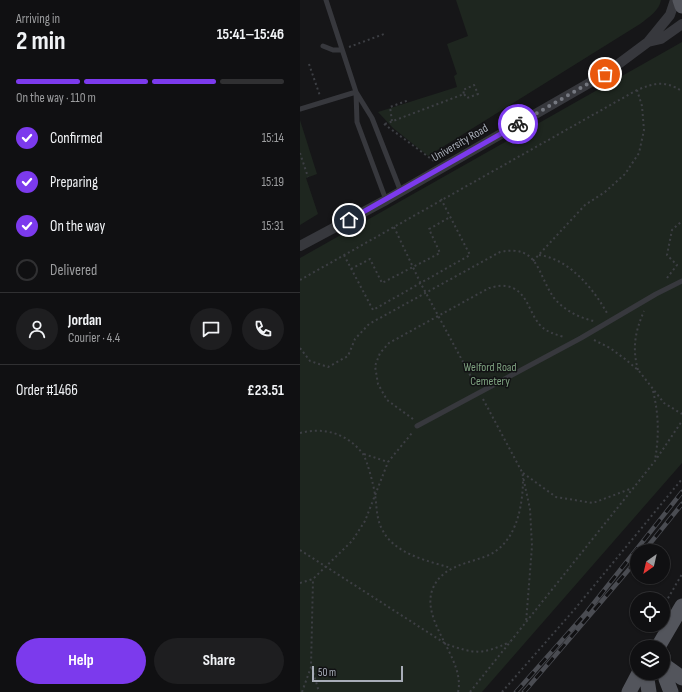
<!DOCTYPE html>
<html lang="en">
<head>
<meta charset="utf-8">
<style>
	:root { --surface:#101012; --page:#1e1e20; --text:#f1f3f6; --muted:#9c9d9f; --line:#303032; --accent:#7c3aed }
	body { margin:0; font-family:"Sofia Sans Condensed",sans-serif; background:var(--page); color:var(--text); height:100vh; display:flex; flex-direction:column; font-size:15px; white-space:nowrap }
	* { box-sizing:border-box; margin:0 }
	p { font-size:13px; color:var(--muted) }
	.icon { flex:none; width:22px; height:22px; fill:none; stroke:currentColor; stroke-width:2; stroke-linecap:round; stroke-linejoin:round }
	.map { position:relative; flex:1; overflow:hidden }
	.drawer { display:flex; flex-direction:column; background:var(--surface); width:300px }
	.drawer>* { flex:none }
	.needle { width:26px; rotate:214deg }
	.tools { position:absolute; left:330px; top:544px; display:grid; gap:8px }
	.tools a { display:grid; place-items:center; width:40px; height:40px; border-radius:50%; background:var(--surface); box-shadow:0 1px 3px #0004,0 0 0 1px var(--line); font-size:20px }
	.scale { position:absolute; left:12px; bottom:10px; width:91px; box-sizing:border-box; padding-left:4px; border:2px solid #a8adb8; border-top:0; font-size:11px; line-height:14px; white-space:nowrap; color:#a8adb8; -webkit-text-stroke:3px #111113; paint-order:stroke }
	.pin { position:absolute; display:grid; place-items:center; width:34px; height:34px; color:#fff; margin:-17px; border:2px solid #fff; border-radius:50%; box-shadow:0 1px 4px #0007 }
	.courier { position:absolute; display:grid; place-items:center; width:40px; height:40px; margin:-20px; border:3px solid #7c3aed; border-radius:50%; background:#fff; color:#222; box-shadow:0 1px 5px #0007 }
	.head em { font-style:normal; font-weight:700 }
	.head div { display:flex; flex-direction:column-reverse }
	.head { display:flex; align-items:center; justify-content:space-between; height:68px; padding:0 16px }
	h1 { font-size:26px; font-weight:700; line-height:30px }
	.bar { display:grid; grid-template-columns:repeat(4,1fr); gap:6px 4px; align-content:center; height:48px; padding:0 16px }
	.bar i { height:5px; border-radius:3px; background:var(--line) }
	.bar .on { background:var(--accent) }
	.bar p { grid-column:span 4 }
	.line { display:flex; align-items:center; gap:10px; padding:0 16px; border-top:1px solid var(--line) }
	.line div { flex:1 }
	.round { display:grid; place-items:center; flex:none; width:42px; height:42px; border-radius:21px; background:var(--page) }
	ol { padding:0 16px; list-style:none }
	li { display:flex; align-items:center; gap:12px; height:44px }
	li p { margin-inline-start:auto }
	li .icon { padding:4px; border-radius:50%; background:var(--accent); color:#fff; stroke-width:4 }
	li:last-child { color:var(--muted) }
	li i { width:22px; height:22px; border:2px solid var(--line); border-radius:50% }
	.cta { display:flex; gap:8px; margin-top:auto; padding:8px 16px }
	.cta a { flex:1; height:46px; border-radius:24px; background:var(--accent); color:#fff; font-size:16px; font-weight:700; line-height:46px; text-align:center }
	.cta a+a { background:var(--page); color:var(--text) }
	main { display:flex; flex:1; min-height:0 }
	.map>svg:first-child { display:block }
	.green { fill:#1e261f }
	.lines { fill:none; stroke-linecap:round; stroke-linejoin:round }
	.path { stroke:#3d3f44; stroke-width:2; stroke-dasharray:2 3; stroke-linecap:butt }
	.service { stroke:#37383d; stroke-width:5 }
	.minor { stroke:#37383d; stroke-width:10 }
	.primary { stroke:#53555c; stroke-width:15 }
	.rail-casing { stroke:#4a4c52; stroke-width:4.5 }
	.rail { stroke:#111113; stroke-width:3; stroke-dasharray:9; stroke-linecap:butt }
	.done { stroke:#757880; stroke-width:4; stroke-dasharray:0 7.2 }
	.route { stroke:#7c3aed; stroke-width:5 }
	.labels { text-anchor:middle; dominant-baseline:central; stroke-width:3; stroke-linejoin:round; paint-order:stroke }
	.street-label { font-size:12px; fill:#a8adb8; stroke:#111113 }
	.park-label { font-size:12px; fill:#7fa381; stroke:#111113 }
</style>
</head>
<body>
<main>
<section class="drawer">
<div class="head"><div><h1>2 min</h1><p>Arriving in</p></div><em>15:41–15:46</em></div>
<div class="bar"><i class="on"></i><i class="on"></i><i class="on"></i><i></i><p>On the way · 110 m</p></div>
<ol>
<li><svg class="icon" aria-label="check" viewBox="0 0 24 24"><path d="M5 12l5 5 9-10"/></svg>Confirmed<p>15:14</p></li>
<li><svg class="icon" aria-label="check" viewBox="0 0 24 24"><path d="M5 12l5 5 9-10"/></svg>Preparing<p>15:19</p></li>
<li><svg class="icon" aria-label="check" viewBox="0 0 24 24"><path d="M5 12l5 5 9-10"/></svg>On the way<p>15:31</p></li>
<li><i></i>Delivered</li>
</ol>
<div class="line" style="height:72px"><a class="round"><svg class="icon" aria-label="person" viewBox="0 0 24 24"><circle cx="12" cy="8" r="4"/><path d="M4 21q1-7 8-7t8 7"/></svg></a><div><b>Jordan</b><p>Courier · 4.4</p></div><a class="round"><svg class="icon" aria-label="chat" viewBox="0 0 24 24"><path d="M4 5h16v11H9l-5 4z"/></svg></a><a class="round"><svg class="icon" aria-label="phone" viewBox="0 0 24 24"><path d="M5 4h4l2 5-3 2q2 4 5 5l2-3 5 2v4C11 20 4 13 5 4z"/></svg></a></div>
<div class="line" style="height:52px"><div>Order #1466</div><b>£23.51</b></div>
<div class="cta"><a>Help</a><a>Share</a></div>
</section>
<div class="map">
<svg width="382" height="692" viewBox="0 0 382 692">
	<rect width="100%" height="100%" fill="#161618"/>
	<path class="green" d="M156,0H361C359,11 349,17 340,24L128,156L93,128L78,112L157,87L154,76L157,74L147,44L168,36Z
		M382,42V463L182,692H0V258Z
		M0,120L17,174L6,178L18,214L0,225Z"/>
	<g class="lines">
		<path class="path" d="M49,47L84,34
			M9,64L20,96
			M92,121L90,107L109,100
			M84,124L134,161
			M85,124L164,94L163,90L174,85L178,94L167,98L164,94
			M0,153L8,177
			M94,227L120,282L176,386
			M44,255L73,310L170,255L141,199
			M239,255C269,259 293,288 307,313
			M233,261L285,205L305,192L325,174L339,153L344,130L342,106L337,90
			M51,269L70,259L82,283L140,253L129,229L150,217
			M367,278L377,265L367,255L372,230L382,221
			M0,280L337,90C355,83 364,80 382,91
			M294,340L310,348L325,359L339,371L364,403L382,414
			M0,348L10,361L28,367L48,356L55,339L69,324L200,252C239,244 237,274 254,298C264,310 279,318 294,321
			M338,370C332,348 335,332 344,311
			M353,391C359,415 359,437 355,460
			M183,399L222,472L230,509L232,546L226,623
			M113,419L87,400L78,384L75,366L80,353L89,343L189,288C194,287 200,285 205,286C226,288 228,310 239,324C246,332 254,334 264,337
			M0,433C24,427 47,433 63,454C67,460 74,486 75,495C77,507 76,519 83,531C95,554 128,561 151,568
			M64,454L88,462
			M223,473L256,497L293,503L330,489
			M0,550L146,644C175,654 181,655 210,642
			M0,583L13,579L52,541L65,521L88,462L112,433
			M363,607L382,574
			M12,668L19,692
			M2,692L11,667L13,579
			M158,692C166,659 119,621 133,588C142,567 165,564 184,557C216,546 223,507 223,478
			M170,692L355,461L382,421
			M202,692L274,610L382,479"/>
		<path class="service" d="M26,0L56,92L72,118L101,192
			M23,46L33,50H42
			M56,92L57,122L86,200
			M0,109L56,92
			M117,426L281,338L356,294L382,281"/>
		<path class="minor" d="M348,42L361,39L382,24
			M0,246L86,200L305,74L348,42L370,15L375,0"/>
		<path class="primary" d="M380,0L382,6
			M358,647L382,606
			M363,656L366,679L371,692
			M364,665L382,678
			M346,673L349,692
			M329,692L339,673"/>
		<g class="rail-casing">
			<path id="rail" d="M344,551L382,504
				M216,692L286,613L382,492
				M224,692L337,560"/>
		</g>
		<use href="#rail" class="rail"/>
	</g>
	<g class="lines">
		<path class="done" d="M218,124L305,74"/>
		<path class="route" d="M49,220L218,124"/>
	</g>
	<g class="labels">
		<g class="street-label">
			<text transform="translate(160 143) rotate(-30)">University Road</text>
		</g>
		<g class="park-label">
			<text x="190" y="367">Welford Road<tspan x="190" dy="14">Cemetery</tspan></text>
		</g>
	</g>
</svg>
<div class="tools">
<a><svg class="needle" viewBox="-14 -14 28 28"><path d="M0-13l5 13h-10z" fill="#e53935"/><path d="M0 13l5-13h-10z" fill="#9c9d9f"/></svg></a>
<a><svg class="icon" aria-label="locate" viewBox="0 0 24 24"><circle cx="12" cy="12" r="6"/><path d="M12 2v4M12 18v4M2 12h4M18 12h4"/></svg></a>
<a><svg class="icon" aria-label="layers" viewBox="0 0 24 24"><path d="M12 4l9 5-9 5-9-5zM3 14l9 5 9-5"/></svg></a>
</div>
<div class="scale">50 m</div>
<div class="pin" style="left:305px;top:74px;background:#ea580c"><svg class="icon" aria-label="bag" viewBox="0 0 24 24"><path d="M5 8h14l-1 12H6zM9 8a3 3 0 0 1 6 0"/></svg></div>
<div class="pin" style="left:49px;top:220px;background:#1f2937"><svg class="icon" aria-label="home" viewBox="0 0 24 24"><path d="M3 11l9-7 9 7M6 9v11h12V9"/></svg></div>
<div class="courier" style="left:218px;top:124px"><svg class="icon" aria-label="bike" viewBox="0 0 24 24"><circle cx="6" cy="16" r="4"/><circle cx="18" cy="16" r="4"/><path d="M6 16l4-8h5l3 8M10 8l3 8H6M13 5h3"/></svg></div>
</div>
</main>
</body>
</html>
